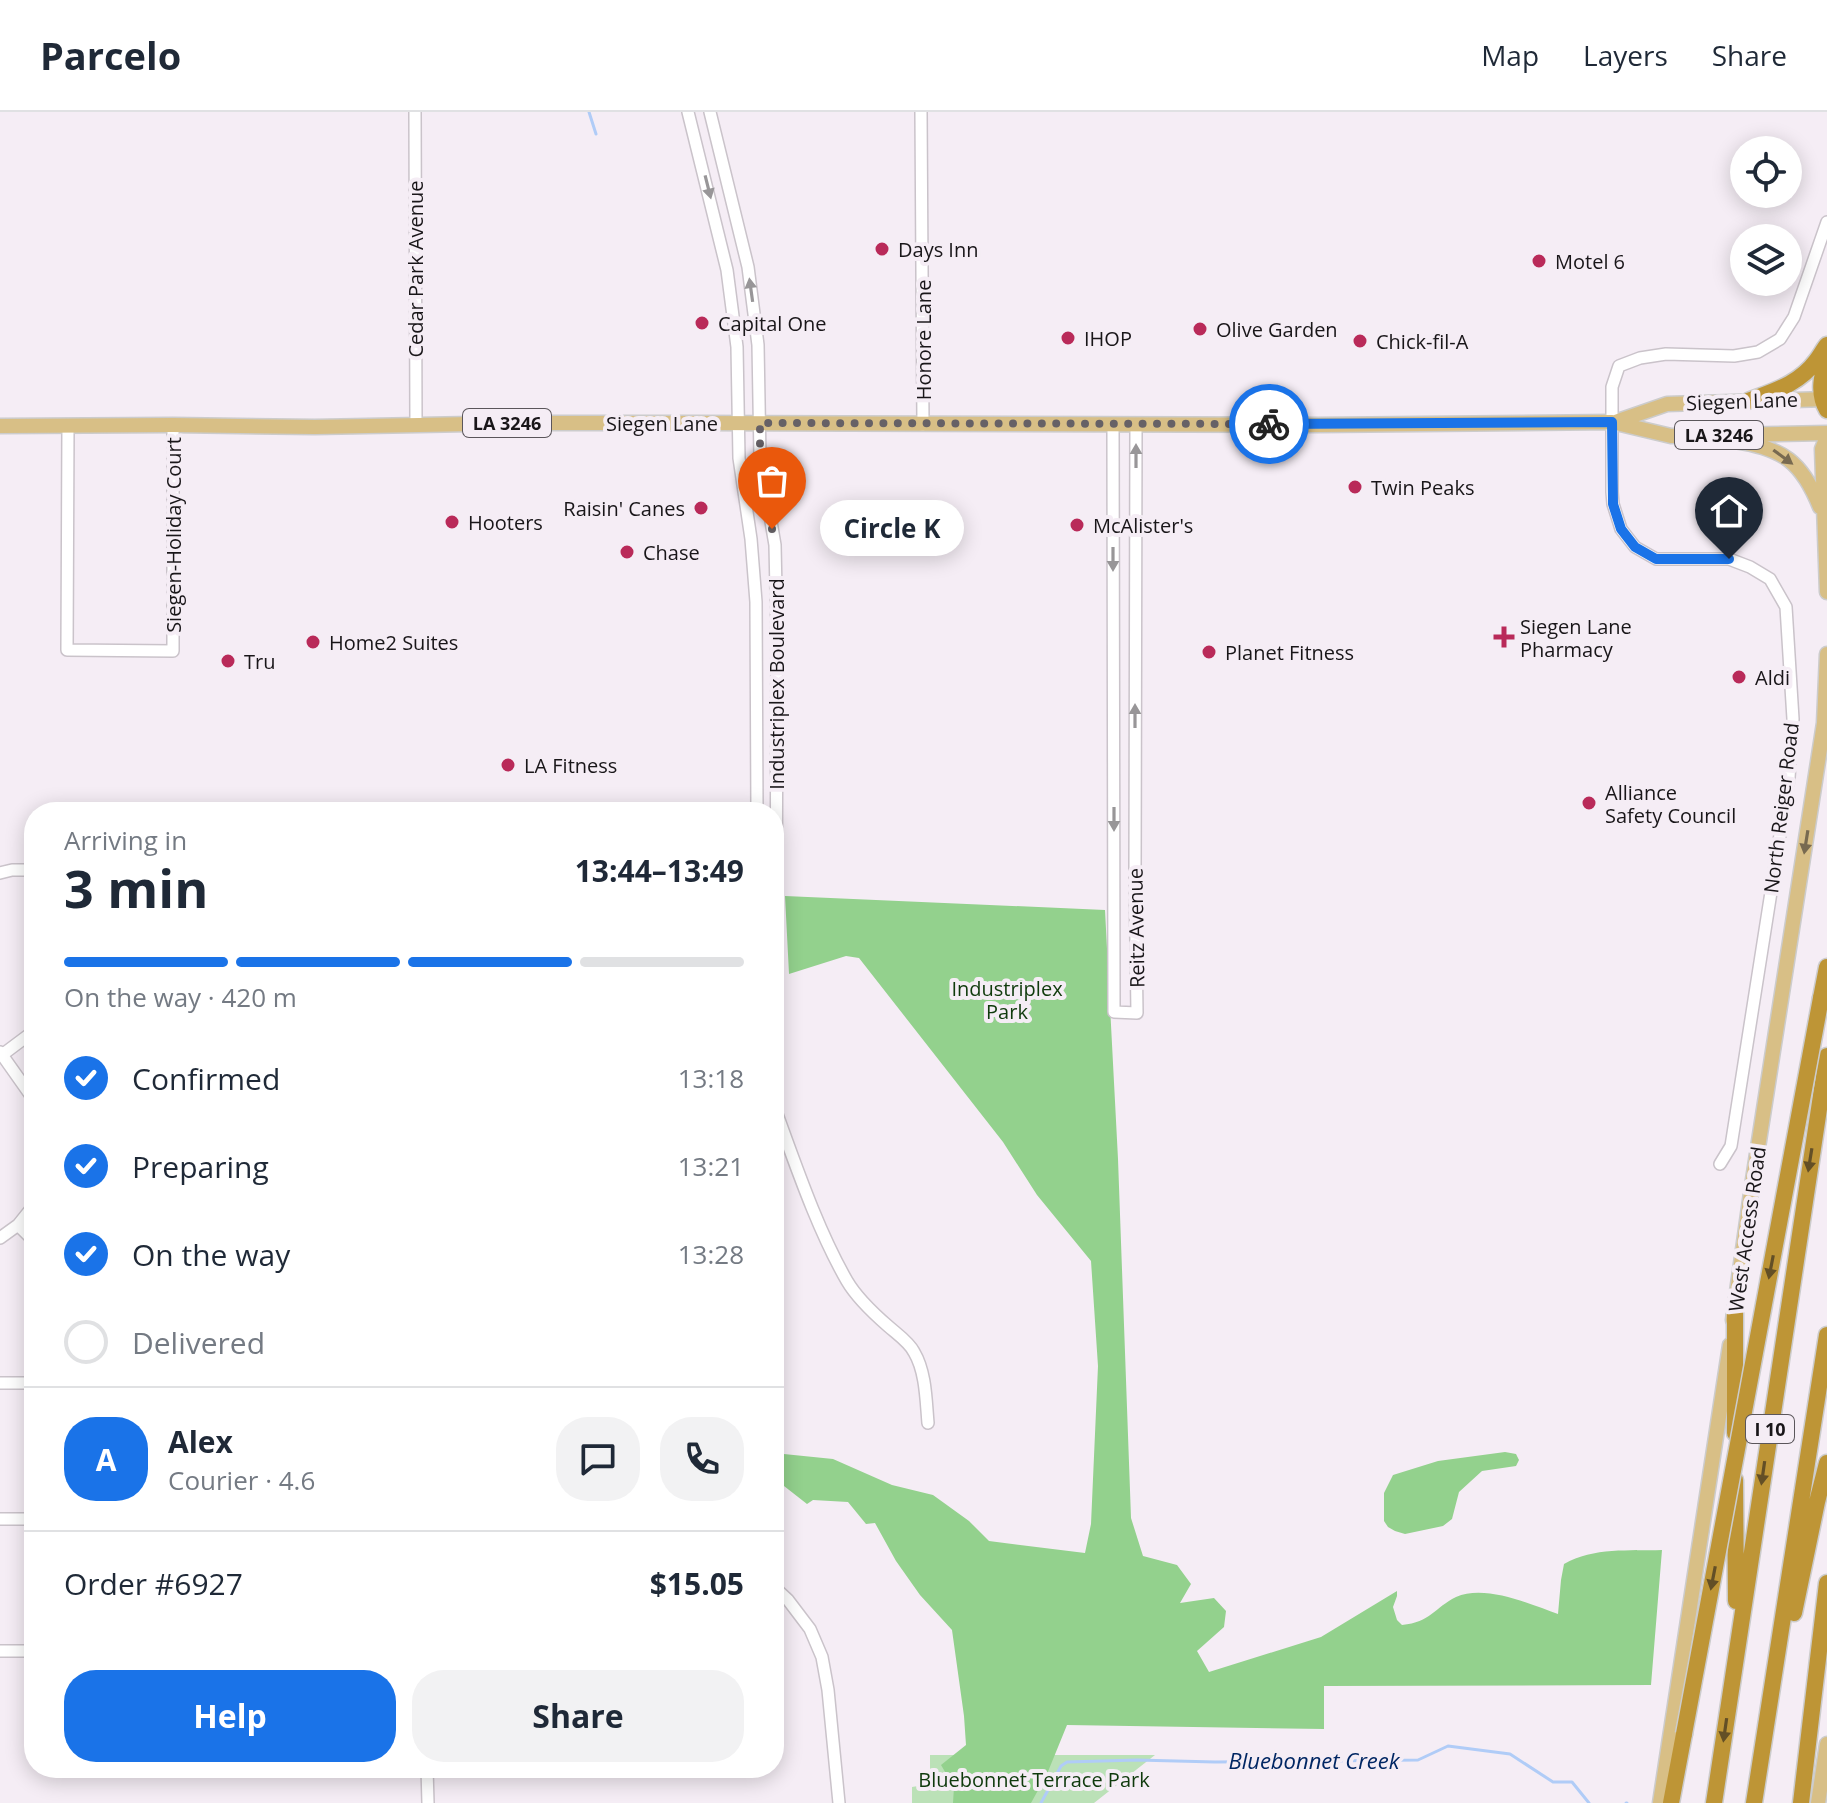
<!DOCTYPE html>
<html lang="en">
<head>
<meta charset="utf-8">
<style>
	:root { --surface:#fff; --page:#f2f2f3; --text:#1f2937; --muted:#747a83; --line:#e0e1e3; --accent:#1a73e8 }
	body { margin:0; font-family:"Open Sans",sans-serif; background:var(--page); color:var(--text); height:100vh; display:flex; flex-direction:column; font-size:30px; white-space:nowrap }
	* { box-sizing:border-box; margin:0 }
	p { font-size:26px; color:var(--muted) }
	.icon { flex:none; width:44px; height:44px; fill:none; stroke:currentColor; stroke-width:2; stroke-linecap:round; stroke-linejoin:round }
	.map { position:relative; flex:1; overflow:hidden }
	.details { position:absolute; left:24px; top:690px; width:760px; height:976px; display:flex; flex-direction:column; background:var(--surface); border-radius:32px; box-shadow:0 4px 20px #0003 }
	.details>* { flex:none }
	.buttons { position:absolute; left:1730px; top:24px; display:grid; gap:16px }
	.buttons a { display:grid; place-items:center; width:72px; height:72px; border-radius:50%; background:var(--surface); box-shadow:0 4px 20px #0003; font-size:40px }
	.pin { position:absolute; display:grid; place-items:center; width:68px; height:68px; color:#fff; margin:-82px -34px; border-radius:50% 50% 50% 0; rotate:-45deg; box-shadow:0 0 8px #0007 }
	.pin .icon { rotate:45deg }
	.courier { position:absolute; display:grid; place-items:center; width:80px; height:80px; margin:-40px; border:6px solid #1a73e8; border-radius:50%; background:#fff; color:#222; box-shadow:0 2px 10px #0007 }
	.bubble { position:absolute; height:56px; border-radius:28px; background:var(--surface); box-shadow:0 4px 20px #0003; font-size:26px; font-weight:700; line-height:56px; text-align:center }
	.head em { font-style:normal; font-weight:700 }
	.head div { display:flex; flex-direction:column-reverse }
	.head { display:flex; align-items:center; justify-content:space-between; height:136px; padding:0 40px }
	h1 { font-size:52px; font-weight:700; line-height:60px }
	.bar { display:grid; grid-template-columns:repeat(4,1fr); gap:12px 8px; align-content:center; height:96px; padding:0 40px }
	.bar i { height:10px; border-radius:6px; background:var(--line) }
	.bar .on { background:var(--accent) }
	.bar p { grid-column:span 4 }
	.line { display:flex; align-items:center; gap:20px; padding:0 40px; border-top:2px solid var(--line) }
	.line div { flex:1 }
	.round { display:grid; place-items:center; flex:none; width:84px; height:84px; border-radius:32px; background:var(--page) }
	ol { padding:0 40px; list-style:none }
	li { display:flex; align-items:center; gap:24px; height:88px }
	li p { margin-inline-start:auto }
	li .icon { padding:8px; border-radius:50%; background:var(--accent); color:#fff; stroke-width:4 }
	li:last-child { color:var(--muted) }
	li i { width:44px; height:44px; border:4px solid var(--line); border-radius:50% }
	.button { display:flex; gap:16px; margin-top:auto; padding:16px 40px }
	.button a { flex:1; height:92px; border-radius:32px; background:var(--accent); color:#fff; font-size:32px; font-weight:700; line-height:92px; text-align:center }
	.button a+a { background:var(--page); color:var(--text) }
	header { display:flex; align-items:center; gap:48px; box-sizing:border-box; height:112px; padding:0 40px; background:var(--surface); border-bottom:2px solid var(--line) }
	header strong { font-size:38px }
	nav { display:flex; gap:44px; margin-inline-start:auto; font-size:28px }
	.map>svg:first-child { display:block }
	.green { fill:#bbe1b7 }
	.forest { fill:#93d18d }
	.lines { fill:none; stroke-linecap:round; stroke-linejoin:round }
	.stream { stroke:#b0ccf7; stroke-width:3 }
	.minor-casing { stroke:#cac3ca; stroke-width:14 }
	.major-casing { stroke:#ccc; stroke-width:17 }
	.highway-casing { stroke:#ccc; stroke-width:19 }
	.minor { stroke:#fff; stroke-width:11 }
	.major { stroke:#d8bf86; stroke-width:14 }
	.highway { stroke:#be9536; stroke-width:16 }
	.highway-bridge-casing { stroke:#ccc; stroke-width:19; stroke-linecap:butt }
	.highway-bridge { stroke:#be9536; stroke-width:16 }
	.oneway { fill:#989698 }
	.oneway2 { fill:#786a50 }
	.oneway3 { fill:#634f26 }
	.done { stroke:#666166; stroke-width:8; stroke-dasharray:0 14.4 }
	.route { stroke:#1a73e8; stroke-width:10 }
	.poi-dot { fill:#b92a59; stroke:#f5edf5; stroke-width:3 }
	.labels { text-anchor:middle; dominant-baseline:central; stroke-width:8; stroke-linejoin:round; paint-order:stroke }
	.shield { fill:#f5edf5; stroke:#5b565b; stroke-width:2 }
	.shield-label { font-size:18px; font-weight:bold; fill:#191619 }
	.poi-label { font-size:20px; fill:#191619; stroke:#f5edf5; text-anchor:start }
	.street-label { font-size:20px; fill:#191619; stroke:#f5edf5 }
	.park-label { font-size:20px; fill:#0f3a0c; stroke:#f5edf5 }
	.water-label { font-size:22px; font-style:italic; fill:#002663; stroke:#f5edf5 }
</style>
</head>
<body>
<header>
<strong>Parcelo</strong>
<nav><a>Map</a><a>Layers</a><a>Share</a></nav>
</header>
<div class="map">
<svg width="1827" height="1691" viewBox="0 0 1827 1691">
	<rect width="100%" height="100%" fill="#f5edf5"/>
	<path class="green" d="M930,1643H1155L1094,1691H912V1675L930,1672Z"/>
	<path class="forest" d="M785,784L1105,798L1118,1047L1131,1406L1143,1444L1177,1453L1191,1472L1180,1491L1214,1486L1226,1499L1224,1515L1197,1539L1209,1560L1321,1525L1397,1479V1484L1393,1495L1397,1508L1402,1513C1431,1510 1434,1496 1456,1485C1485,1472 1530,1492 1558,1502L1561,1468L1564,1452C1594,1435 1629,1439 1662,1438L1651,1573L1324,1574V1617L1067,1613L1047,1662L1031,1691H953L954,1675L941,1653L966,1633L964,1604L952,1518L920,1483L896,1449L875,1411L866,1412L848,1390L813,1388L807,1392L784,1374L775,1380L774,1341L833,1347L892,1373L933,1383L969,1409L989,1429L1085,1441L1091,1412L1098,1254L1091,1149L1037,1083L1003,1030L859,846L846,844L789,862Z
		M1505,1340L1516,1342L1519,1348L1516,1354L1482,1359L1459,1380L1452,1407L1443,1414L1405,1422L1395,1419L1388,1415L1384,1409V1381L1393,1363L1438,1349Z"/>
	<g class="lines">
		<path class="stream" d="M589,0L596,22
			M1041,1691L1061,1654L1067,1650L1137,1648L1215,1650L1418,1648L1448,1634L1510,1642L1553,1670H1572L1589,1691
			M1626,1691H1627"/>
		<g class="minor-casing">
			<path id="minor" d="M415,0L416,314
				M688,0L727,158L737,235L739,346L751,427L756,490L757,700
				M710,0L748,155L758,233L760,345L775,433L777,525L776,854L774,862
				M921,0L923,313
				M1113,313L1114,900L1137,901L1135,762L1136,313
				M68,314L67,538L173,539V313
				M0,761L12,758H34
				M0,940L34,988
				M2,943L34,919
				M774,994C795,1051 817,1117 847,1169C857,1186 873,1201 888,1214C897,1222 909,1230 914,1240C926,1260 926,1289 928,1311
				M1720,1052L1731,1034L1789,666L1793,607L1786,495L1770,467L1750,455L1729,447H1656L1635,435L1621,417L1613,392L1612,380V275L1619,254L1640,246L1666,242L1734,244L1758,240L1780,227L1794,205L1827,110
				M18,1113L34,1129
				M0,1126L18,1113L34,1093
				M0,1271H34
				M0,1407H34
				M774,1475L788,1488L810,1517L822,1545L828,1578L839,1691
				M0,1539H34
				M427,1656L428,1691"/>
		</g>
		<g class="major-casing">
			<path id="major" d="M1615,310L1667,292L1827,287
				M0,314L173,313L315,315L517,311H699L1318,313L1612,310L1671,324L1827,321
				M1827,325L1822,337L1827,480
				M1735,329C1783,336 1802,350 1820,395
				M1733,1208L1752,1074L1824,611L1827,542
				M1660,1691L1730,1233
				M1818,1691L1827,1632"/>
		</g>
		<g class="highway-casing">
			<path id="highway" d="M1827,245C1822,263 1817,281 1827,298
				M1748,289C1774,279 1799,272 1816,249C1820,244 1823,238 1827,233
				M1821,886L1827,855
				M1735,1199V1321
				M1735,1368L1736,1489
				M1794,1501L1817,1390L1827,1351
				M1671,1691L1684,1622
				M1714,1691L1827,944
				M1754,1691L1827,1223
				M1801,1691L1827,1471"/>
		</g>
		<use href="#minor" class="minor"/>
		<use href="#major" class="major"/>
		<use href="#highway" class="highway"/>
		<g class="highway-bridge-casing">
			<path id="highway-bridge" d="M1684,1622L1821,886"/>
		</g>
		<use href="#highway-bridge" class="highway-bridge"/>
	</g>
	<defs><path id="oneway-solid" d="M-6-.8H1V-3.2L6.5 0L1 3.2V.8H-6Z" transform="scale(2)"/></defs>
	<g class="oneway">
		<use href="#oneway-solid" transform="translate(708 75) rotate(76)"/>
		<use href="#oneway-solid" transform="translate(751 178) rotate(-98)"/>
		<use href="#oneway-solid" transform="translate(1136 344) rotate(-90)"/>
		<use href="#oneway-solid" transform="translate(1113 447) rotate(90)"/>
		<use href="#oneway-solid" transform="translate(1135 604) rotate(-90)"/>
		<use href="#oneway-solid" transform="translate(1114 707) rotate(90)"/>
	</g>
	<g class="oneway2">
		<use href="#oneway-solid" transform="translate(1783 345) rotate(36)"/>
		<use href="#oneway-solid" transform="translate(1806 730) rotate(99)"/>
	</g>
	<g class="oneway3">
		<use href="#oneway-solid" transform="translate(1810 1048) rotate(99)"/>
		<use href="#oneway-solid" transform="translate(1771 1155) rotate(101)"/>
		<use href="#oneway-solid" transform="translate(1763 1361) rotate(98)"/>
		<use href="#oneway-solid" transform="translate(1713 1466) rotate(101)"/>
		<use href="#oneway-solid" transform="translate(1725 1618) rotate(98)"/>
	</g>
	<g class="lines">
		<path class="done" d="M772,417L760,345V311L1269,312"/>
		<path class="route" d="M1269,312L1612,310L1613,392L1621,417L1635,435L1656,447H1729"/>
	</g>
	<g class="poi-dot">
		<circle cx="882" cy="137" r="8"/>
		<circle cx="1539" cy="149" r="8"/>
		<circle cx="702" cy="211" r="8"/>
		<circle cx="1200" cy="217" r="8"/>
		<circle cx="1068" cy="226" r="8"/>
		<circle cx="1360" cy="229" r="8"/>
		<circle cx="1355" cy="375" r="8"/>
		<circle cx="701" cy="396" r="8"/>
		<circle cx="452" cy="410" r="8"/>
		<circle cx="1077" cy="413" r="8"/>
		<circle cx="627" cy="440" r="8"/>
		<path d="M1500 513h8v8h8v8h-8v8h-8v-8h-8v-8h8z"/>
		<circle cx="313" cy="530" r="8"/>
		<circle cx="1209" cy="540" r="8"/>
		<circle cx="228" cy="549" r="8"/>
		<circle cx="1739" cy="565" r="8"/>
		<circle cx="508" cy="653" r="8"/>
		<circle cx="1589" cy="691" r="8"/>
	</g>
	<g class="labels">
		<g class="shield">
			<rect x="463" y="297" width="88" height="28" rx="6"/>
			<rect x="1675" y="309" width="88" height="28" rx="6"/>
			<rect x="1746" y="1303" width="48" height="28" rx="6"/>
		</g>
		<g class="shield-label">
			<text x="507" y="311">LA 3246</text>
			<text x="1719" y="323">LA 3246</text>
			<text x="1770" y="1317">I 10</text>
		</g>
		<g class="poi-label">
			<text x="898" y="137">Days Inn</text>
			<text x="1555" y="149">Motel 6</text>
			<text x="718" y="211">Capital One</text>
			<text x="1216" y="217">Olive Garden</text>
			<text x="1084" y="226">IHOP</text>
			<text x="1376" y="229">Chick-fil-A</text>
			<text x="1371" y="375">Twin Peaks</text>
			<text x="685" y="396" text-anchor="end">Raisin' Canes</text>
			<text x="468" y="410">Hooters</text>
			<text x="1093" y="413">McAlister's</text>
			<text x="643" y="440">Chase</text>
			<text x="1520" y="514">Siegen Lane<tspan x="1520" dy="23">Pharmacy</tspan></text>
			<text x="329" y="530">Home2 Suites</text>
			<text x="1225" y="540">Planet Fitness</text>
			<text x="244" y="549">Tru</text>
			<text x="1755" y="565">Aldi</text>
			<text x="524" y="653">LA Fitness</text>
			<text x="1605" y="680">Alliance<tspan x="1605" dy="23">Safety Council</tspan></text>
		</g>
		<g class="street-label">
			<text transform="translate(415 157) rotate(-90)">Cedar Park Avenue</text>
			<text transform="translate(923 228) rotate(-90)">Honore Lane</text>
			<text transform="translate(1742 289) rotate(-2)">Siegen Lane</text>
			<text x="662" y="311">Siegen Lane</text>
			<text transform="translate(173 423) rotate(-90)">Siegen-Holiday Court</text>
			<text transform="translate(776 572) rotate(-90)">Industriplex Boulevard</text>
			<text transform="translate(1781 696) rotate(-83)">North Reiger Road</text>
			<text transform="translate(1136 816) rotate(-91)">Reitz Avenue</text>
			<text transform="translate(1747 1117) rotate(-82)">West Access Road</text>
		</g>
		<g class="park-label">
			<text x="1007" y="876">Industriplex<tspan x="1007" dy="23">Park</tspan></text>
			<text x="1034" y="1667">Bluebonnet Terrace Park</text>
		</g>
		<g class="water-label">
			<text x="1314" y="1648">Bluebonnet Creek</text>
		</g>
	</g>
</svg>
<div class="buttons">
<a><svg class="icon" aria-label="locate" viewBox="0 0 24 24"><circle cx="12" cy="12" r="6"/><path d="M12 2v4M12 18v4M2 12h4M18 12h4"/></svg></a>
<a><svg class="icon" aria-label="layers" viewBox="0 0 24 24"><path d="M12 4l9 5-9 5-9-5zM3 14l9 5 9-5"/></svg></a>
</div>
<div class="pin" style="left:772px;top:417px;background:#ea580c"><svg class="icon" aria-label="bag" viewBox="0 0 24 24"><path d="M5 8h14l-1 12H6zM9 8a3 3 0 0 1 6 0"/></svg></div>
<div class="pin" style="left:1729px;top:447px;background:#1f2937"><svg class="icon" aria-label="home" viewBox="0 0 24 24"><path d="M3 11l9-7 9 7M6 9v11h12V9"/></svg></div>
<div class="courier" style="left:1269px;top:312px"><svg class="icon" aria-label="bike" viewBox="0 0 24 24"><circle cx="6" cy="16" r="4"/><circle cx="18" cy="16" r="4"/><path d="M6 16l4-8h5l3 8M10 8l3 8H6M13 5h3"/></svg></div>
<div class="bubble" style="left:820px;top:388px;width:144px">Circle K</div>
<section class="details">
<div class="head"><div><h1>3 min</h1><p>Arriving in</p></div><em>13:44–13:49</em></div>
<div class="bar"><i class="on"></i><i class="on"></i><i class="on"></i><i></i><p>On the way · 420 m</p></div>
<ol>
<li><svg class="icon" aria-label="check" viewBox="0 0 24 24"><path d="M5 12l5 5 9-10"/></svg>Confirmed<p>13:18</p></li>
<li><svg class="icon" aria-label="check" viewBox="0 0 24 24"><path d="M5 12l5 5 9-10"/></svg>Preparing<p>13:21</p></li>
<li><svg class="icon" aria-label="check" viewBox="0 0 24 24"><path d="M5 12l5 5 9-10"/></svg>On the way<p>13:28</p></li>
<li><i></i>Delivered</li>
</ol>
<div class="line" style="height:144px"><b class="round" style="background:var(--accent);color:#fff">A</b><div><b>Alex</b><p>Courier · 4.6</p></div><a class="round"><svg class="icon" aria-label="chat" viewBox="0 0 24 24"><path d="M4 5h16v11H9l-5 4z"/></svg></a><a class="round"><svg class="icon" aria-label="phone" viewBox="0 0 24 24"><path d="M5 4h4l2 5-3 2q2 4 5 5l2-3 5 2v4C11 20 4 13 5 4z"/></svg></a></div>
<div class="line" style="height:104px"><div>Order #6927</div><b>$15.05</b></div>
<div class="button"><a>Help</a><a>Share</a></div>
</section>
</div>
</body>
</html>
